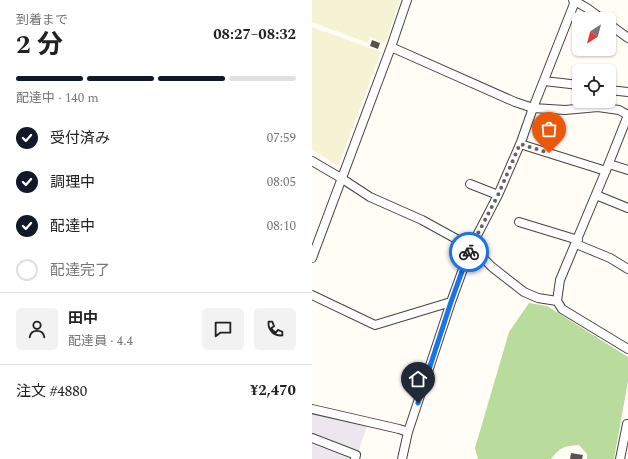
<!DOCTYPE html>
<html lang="ja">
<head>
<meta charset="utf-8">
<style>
	:root { --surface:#fff; --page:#f2f2f2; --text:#222; --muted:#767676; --line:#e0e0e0; --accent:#111827 }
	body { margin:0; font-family:Spectral,"Noto Sans JP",serif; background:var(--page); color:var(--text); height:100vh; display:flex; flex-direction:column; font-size:15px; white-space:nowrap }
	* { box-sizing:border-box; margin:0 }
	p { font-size:13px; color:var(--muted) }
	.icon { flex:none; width:22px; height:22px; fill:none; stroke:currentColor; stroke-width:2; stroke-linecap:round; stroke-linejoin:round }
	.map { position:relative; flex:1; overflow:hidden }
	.panel { display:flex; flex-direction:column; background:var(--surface); width:312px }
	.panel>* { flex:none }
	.needle { width:26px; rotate:216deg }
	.tools { position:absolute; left:260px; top:12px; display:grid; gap:8px }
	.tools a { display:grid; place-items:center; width:44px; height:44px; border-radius:6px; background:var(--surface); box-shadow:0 1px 3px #0004; font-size:20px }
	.pin { position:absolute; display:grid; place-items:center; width:34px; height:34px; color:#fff; margin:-41px -17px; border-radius:50% 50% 50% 0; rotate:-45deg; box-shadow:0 0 4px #0007 }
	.pin .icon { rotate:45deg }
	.courier { position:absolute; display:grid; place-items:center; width:40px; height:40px; margin:-20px; border:3px solid #1a73e8; border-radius:50%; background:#fff; color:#222; box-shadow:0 1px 5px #0007 }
	.summary em { font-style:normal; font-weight:700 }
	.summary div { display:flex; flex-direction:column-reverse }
	.summary { display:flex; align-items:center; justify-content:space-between; height:68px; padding:0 16px }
	h1 { font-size:26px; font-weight:700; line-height:30px }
	.bar { display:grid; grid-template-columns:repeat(4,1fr); gap:6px 4px; align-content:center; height:48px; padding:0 16px }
	.bar i { height:5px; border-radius:3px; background:var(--line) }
	.bar .selected { background:var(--accent) }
	.bar p { grid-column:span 4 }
	.line { display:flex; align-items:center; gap:10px; padding:0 16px; border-top:1px solid var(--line) }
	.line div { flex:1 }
	.round { display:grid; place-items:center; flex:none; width:42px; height:42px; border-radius:6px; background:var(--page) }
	ol { padding:0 16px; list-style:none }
	li { display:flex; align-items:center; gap:12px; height:44px }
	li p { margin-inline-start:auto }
	li .icon { padding:4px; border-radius:50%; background:var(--accent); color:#fff; stroke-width:4 }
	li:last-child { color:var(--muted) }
	li i { width:22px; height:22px; border:2px solid var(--line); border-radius:50% }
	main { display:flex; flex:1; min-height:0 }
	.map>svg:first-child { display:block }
	.industrial { fill:#eee6ef }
	.farmland { fill:#f6f3d4 }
	.forest { fill:#b9dc9c }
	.building { fill:#5a524d }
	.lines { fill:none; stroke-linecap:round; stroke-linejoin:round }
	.minor-casing { stroke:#444; stroke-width:10 }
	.minor { stroke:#fff; stroke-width:8 }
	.done { stroke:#646461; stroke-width:4; stroke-dasharray:0 7.2 }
	.route { stroke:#1a73e8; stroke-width:5 }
</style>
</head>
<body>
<main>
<section class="panel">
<div class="summary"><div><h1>2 分</h1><p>到着まで</p></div><em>08:27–08:32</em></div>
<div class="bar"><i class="selected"></i><i class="selected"></i><i class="selected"></i><i></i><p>配達中 · 140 m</p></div>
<ol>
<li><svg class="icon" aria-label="check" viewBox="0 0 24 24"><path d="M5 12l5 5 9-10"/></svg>受付済み<p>07:59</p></li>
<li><svg class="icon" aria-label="check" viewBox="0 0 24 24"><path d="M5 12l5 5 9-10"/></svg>調理中<p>08:05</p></li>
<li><svg class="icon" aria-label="check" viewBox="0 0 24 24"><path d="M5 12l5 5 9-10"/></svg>配達中<p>08:10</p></li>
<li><i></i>配達完了</li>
</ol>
<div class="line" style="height:72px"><a class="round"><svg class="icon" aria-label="person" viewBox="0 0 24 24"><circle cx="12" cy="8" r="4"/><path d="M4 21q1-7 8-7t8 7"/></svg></a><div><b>田中</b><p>配達員 · 4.4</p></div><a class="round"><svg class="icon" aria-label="chat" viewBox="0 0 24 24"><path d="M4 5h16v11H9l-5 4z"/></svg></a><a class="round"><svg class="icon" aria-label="phone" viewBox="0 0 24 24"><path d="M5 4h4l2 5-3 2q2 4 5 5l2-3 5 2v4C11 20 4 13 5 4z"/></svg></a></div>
<div class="line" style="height:52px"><div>注文 #4880</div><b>¥2,470</b></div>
</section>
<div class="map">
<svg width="316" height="459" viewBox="0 0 316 459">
	<rect width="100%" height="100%" fill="#fffdf5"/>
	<path class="industrial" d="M0,413L55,426L44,459H0Z"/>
	<path class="farmland" d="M0,0H88L73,43L58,37L56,43L0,22Z
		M0,27L69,52L26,166L0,149Z"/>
	<path class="forest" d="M217,303L235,306L316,357V381L302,459H275V454L267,445C251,446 249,447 239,459H166L163,448L197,332Z"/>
	<path class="building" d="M60,40L68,43L66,49L58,46Z
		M259,453L271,455L270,459H258Z"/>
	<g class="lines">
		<g class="minor-casing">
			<path id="minor" d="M261,0L275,8L290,19
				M297,24L316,38
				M79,47L203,102L221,108L253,110L286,107L307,110L316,115
				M232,81L267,85
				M297,90L316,92
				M316,115L295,168L248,280L245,301L250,309L316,349
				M208,144L294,171
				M0,161L29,178L58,197L110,220L159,247L170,257L180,267L212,292L226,298L245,301
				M297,164L316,170
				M158,184L186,195
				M284,195L316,208
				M207,222L266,240
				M264,244L298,258L316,269
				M0,258L79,47L95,0
				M0,295L63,325L139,302
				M0,409L87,429L96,432L90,459
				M96,432L139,302L159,247L186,195L209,142L221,108L260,9L263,1
				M0,438L44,455L43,459
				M308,459L315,424"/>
		</g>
		<use href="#minor" class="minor"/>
	</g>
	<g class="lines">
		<path class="done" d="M157,252L159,247L186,195L208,144L237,153"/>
		<path class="route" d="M106,403L139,302L157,252"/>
	</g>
</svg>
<div class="tools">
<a><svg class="needle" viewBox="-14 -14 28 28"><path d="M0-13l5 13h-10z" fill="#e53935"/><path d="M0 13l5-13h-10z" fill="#767676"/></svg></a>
<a><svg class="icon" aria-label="locate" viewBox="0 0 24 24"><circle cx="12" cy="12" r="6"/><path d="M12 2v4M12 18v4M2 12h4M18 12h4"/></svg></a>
</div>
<div class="pin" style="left:237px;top:153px;background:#ea580c"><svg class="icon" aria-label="bag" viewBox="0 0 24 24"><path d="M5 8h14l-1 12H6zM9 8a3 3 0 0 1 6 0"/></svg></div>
<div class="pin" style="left:106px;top:403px;background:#1f2937"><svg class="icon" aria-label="home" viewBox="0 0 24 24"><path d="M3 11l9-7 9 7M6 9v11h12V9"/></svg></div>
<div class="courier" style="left:157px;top:252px"><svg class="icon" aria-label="bike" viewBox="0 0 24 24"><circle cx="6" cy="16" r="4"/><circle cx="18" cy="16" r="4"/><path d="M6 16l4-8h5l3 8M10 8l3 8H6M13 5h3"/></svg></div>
</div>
</main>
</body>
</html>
